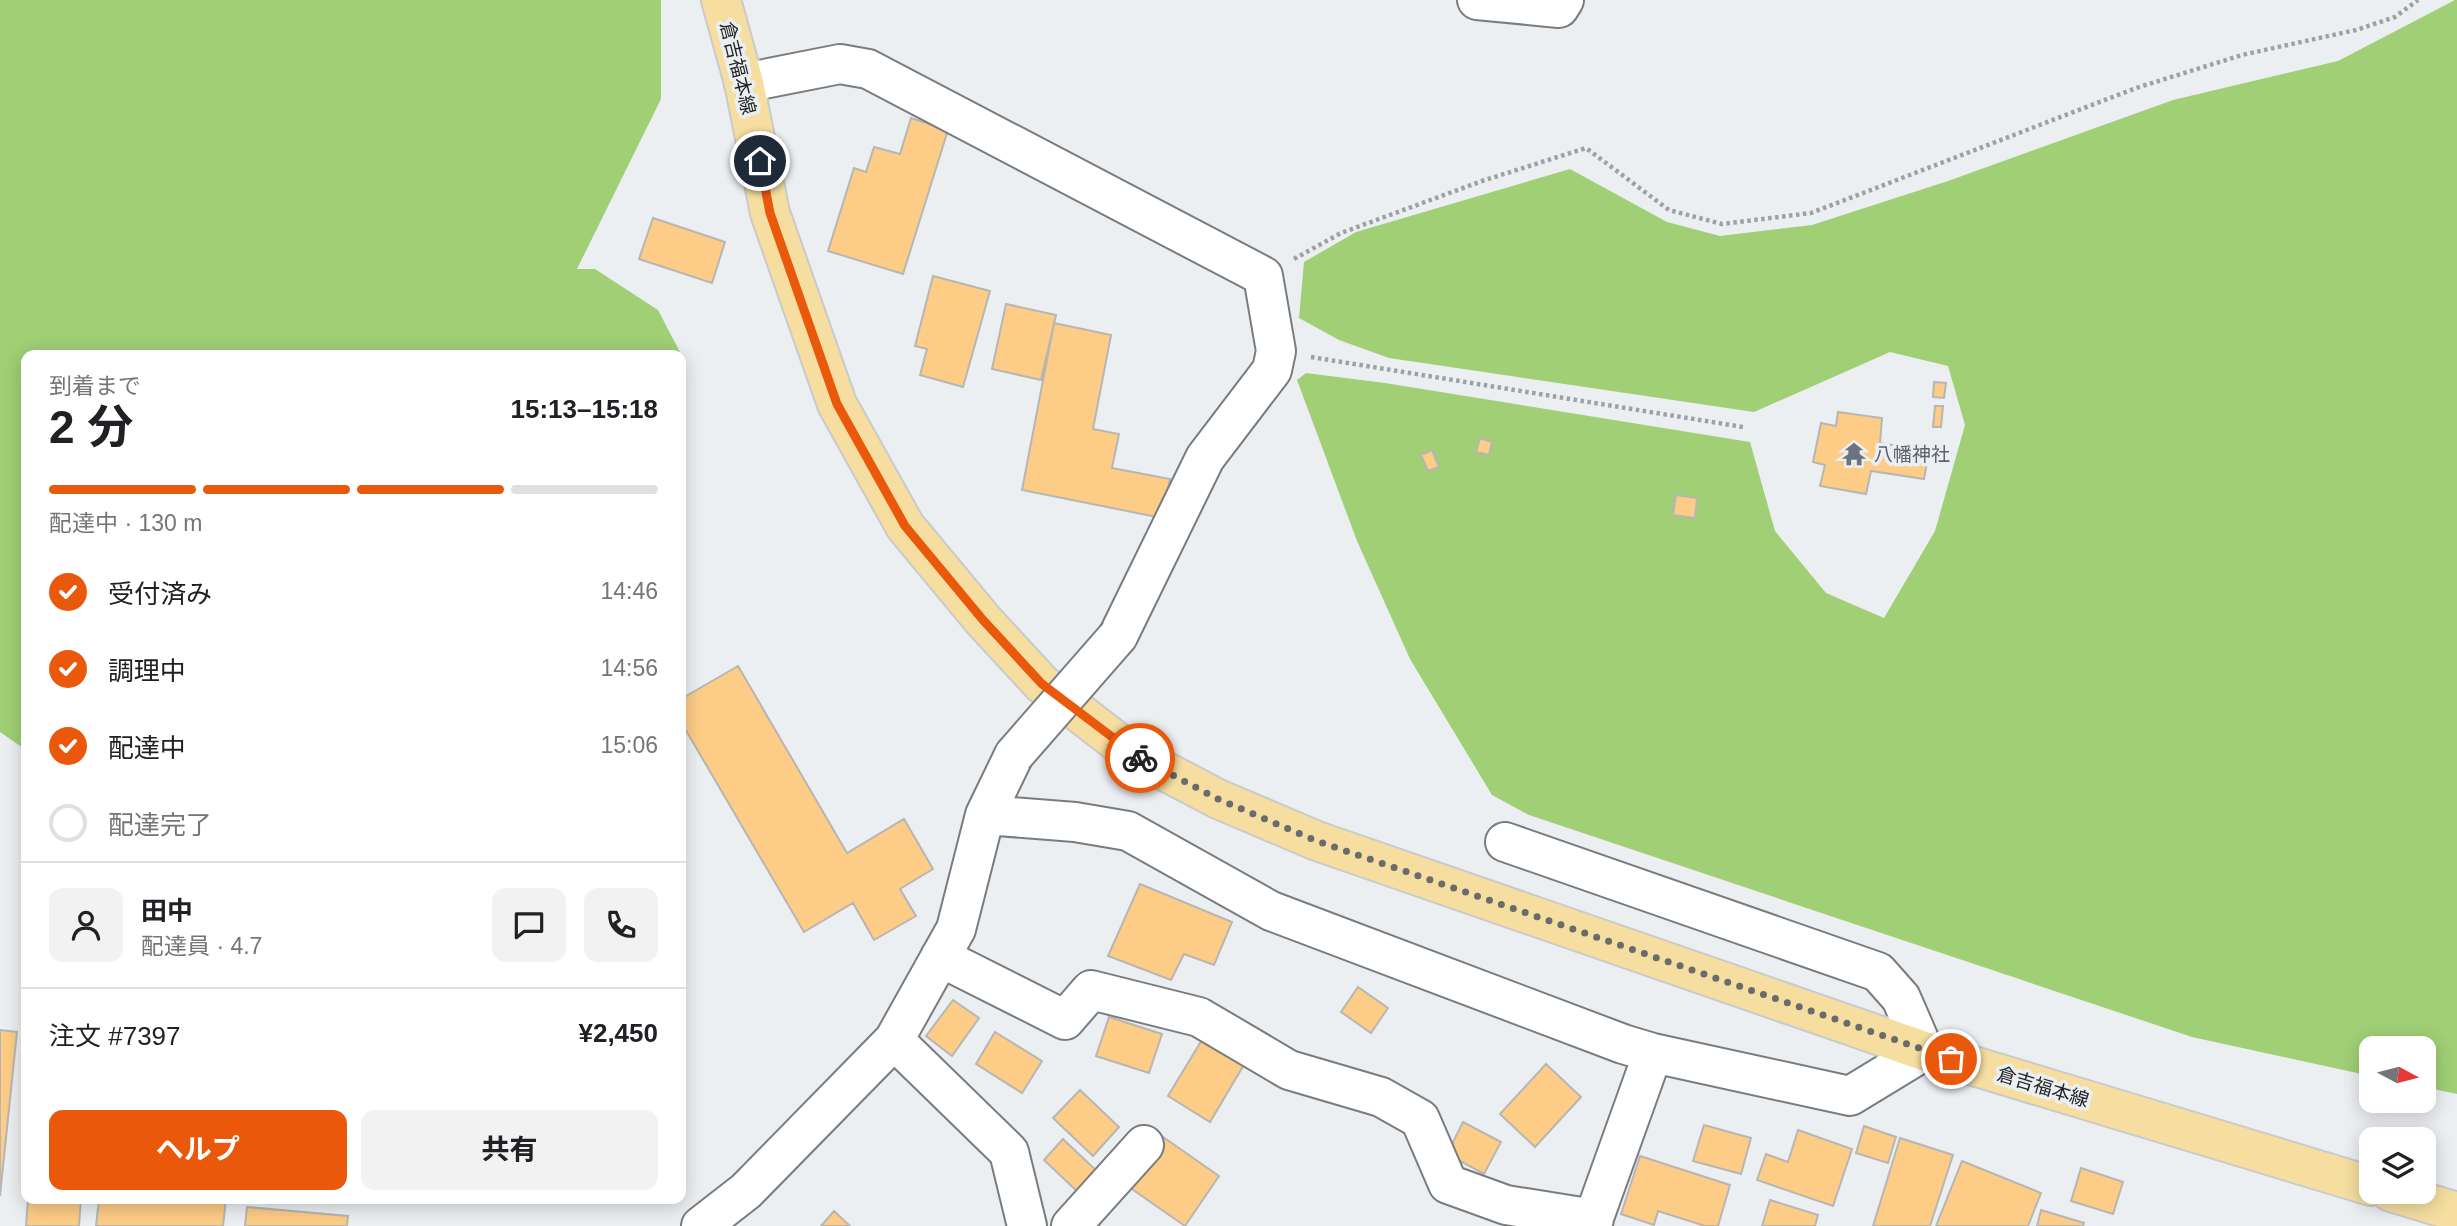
<!DOCTYPE html>
<html lang="ja">
<head>
<meta charset="utf-8">
<style>
	:root { --surface:#fff; --page:#f2f2f2; --text:#202124; --muted:#757577; --line:#e0e0e0; --accent:#ea580c }
	body { margin:0; font-family:Arial,"Noto Sans JP",sans-serif; background:var(--page); color:var(--text); height:100vh; display:flex; flex-direction:column; font-size:26px; white-space:nowrap }
	* { box-sizing:border-box; margin:0 }
	p { font-size:23px; color:var(--muted) }
	.icon { flex:none; width:38px; height:38px; fill:none; stroke:currentColor; stroke-width:2; stroke-linecap:round; stroke-linejoin:round }
	.map { position:relative; flex:1; overflow:hidden }
	.drawer { position:absolute; left:21px; top:350px; width:665px; height:854px; display:flex; flex-direction:column; background:var(--surface); border-radius:14px; box-shadow:0 4px 18px #0003 }
	.drawer>* { flex:none }
	.needle { width:46px; rotate:97deg }
	.controls { position:absolute; left:2359px; top:1036px; display:grid; gap:14px }
	.controls a { display:grid; place-items:center; width:77px; height:77px; border-radius:14px; background:var(--surface); box-shadow:0 4px 18px #0003; font-size:35px }
	.pin { position:absolute; display:grid; place-items:center; width:60px; height:60px; color:#fff; margin:-30px; border:4px solid #fff; border-radius:50%; box-shadow:0 2px 7px #0007 }
	.courier { position:absolute; display:grid; place-items:center; width:70px; height:70px; margin:-35px; border:5px solid #ea580c; border-radius:50%; background:#fff; color:#222; box-shadow:0 2px 9px #0007 }
	.headline em { font-style:normal; font-weight:700 }
	.headline div { display:flex; flex-direction:column-reverse }
	.headline { display:flex; align-items:center; justify-content:space-between; height:119px; padding:0 28px }
	h1 { font-size:46px; font-weight:700; line-height:52px }
	.bar { display:grid; grid-template-columns:repeat(4,1fr); gap:10px 7px; align-content:center; height:84px; padding:0 28px }
	.bar i { height:9px; border-radius:5px; background:var(--line) }
	.bar .current { background:var(--accent) }
	.bar p { grid-column:span 4 }
	.line { display:flex; align-items:center; gap:18px; padding:0 28px; border-top:2px solid var(--line) }
	.line div { flex:1 }
	.round { display:grid; place-items:center; flex:none; width:74px; height:74px; border-radius:14px; background:var(--page) }
	ol { padding:0 28px; list-style:none }
	li { display:flex; align-items:center; gap:21px; height:77px }
	li p { margin-inline-start:auto }
	li .icon { padding:7px; border-radius:50%; background:var(--accent); color:#fff; stroke-width:4 }
	li:last-child { color:var(--muted) }
	li i { width:38px; height:38px; border:4px solid var(--line); border-radius:50% }
	.cta { display:flex; gap:14px; margin-top:auto; padding:14px 28px }
	.cta a { flex:1; height:80px; border-radius:14px; background:var(--accent); color:#fff; font-size:28px; font-weight:700; line-height:80px; text-align:center }
	.cta a+a { background:var(--page); color:var(--text) }
	.map>svg:first-child { display:block }
	.forest { fill:#a0cf75 }
	.building { fill:#fdcc86; stroke:#b8b6b2; stroke-width:2 }
	.lines { fill:none; stroke-linecap:round; stroke-linejoin:round }
	.minor-casing { stroke:#797c7f; stroke-width:42 }
	.major-casing { stroke:#cacacb; stroke-width:42 }
	.path { stroke:#9ea1a3; stroke-width:4.5; stroke-dasharray:3.5 3.5; stroke-linecap:butt }
	.minor { stroke:#fff; stroke-width:38 }
	.major { stroke:#f5dea0; stroke-width:38 }
	.minor-bridge-casing { stroke:#797c7f; stroke-width:42; stroke-linecap:butt }
	.minor-bridge { stroke:#fff; stroke-width:38 }
	.done { stroke:#696b6d; stroke-width:7; stroke-dasharray:0 12.6 }
	.route { stroke:#ea580c; stroke-width:9 }
	.labels { text-anchor:middle; dominant-baseline:central; stroke-width:7; stroke-linejoin:round; paint-order:stroke }
	.street-label { font-size:19px; fill:#232425; stroke:#eceff2 }
	.worship-label { font-size:19px; fill:#5b616d; stroke:#eceff2; text-anchor:start }
</style>
</head>
<body>
<div class="map">
<svg width="2457" height="1226" viewBox="0 0 2457 1226">
	<rect width="100%" height="100%" fill="#eceff2"/>
	<path class="forest" d="M0,0H661V99L577,269H595L658,310L682,356L681,361V355H26V750L0,732Z
		M2455,0H2457V1094L2424,1087V1048H2371V1076L2192,1037L1529,815L1492,795L1410,659L1357,541L1297,380L1306,373L1385,383L1750,442L1775,531L1826,593L1884,618L1935,531L1965,425L1948,366L1890,352L1754,412L1389,358L1339,340L1299,318L1304,262L1356,232L1570,169L1667,222L1720,236L1812,225L1948,181L2173,100L2338,61Z"/>
	<path class="building" d="M911,118L948,130L903,274L828,251L854,168L866,172L874,147L900,154Z
		M653,218L725,242L712,283L639,259Z
		M933,276L990,291L963,387L920,375L927,349L915,346Z
		M1006,304L1056,315L1041,380L992,369Z
		M1054,323L1111,335L1093,429L1119,434L1112,468L1170,479L1162,518L1022,490Z
		M1934,382L1946,383L1944,398L1933,397Z
		M1935,406H1943L1941,427H1933Z
		M1838,412L1882,418L1880,443L1929,451L1924,479L1871,471L1866,494L1820,486L1825,465L1813,462L1821,423L1836,426Z
		M1480,438L1492,442L1489,455L1476,452Z
		M1432,450L1439,467L1428,471L1421,455Z
		M1676,495L1697,498L1695,518L1673,515Z
		M738,666L847,853L904,819L933,869L900,889L916,916L874,940L853,903L804,932L681,722V699Z
		M1140,884L1232,922L1214,965L1184,954L1171,980L1108,956Z
		M1358,987L1388,1008L1371,1033L1341,1012Z
		M953,1000L979,1018L952,1056L926,1036Z
		M1109,1017L1162,1034L1149,1073L1096,1056Z
		M0,1030L17,1032L0,1196Z
		M995,1032L1042,1061L1022,1093L976,1064Z
		M1203,1038L1245,1063L1210,1122L1168,1096Z
		M1546,1064L1581,1097L1535,1147L1500,1114Z
		M1080,1090L1119,1127L1093,1156L1053,1118Z
		M1463,1122L1501,1142L1484,1174L1447,1154Z
		M1704,1125L1751,1138L1741,1174L1693,1161Z
		M1864,1126L1896,1137L1888,1163L1856,1153Z
		M1798,1130L1852,1149L1833,1206L1757,1180L1766,1154L1788,1162Z
		M1163,1137L1219,1176L1185,1226L1129,1187Z
		M1900,1138L1953,1155L1930,1226H1873Z
		M1063,1139L1101,1175L1082,1196L1044,1160Z
		M1640,1156L1730,1185L1718,1226H1705L1658,1211L1654,1225L1621,1214Z
		M1962,1161L2041,1193L2028,1226H1936Z
		M2081,1168L2123,1182L2113,1214L2071,1201Z
		M28,1199H81L79,1226H26Z
		M99,1199H226L223,1226H96Z
		M1770,1200L1818,1215L1815,1226H1762Z
		M247,1207L348,1216L347,1226H245Z
		M2041,1210L2084,1223L2083,1226H2037Z
		M834,1211L850,1226H821Z"/>
	<g class="lines">
		<g class="minor-casing">
			<path id="minor" d="M1477,0L1559,8L1564,0
				M744,83L840,64L868,69L1263,276L1276,351L1272,370L1205,458L1118,636
				M985,815L1075,822L1128,831L1271,911L1623,1044L1653,1053L1850,1096L1924,1051L1901,998L1878,972L1505,842
				M940,957L1065,1020L1091,990L1199,1017L1289,1070L1381,1097L1420,1119L1448,1184L1506,1205L1594,1219
				M894,1040L1009,1152L1027,1226
				M701,1226L746,1191L894,1040L956,929L985,815L1014,755
				M1071,1226L1144,1145
				M1591,1226L1653,1053"/>
		</g>
		<g class="major-casing">
			<path id="major" d="M721,0L744,83L770,213L837,404L905,526L983,620L1042,684L1134,755L1218,799L1317,841L1924,1051L2371,1186
				M2391,1192L2457,1212"/>
		</g>
		<path class="path" d="M1294,259L1341,233L1482,181L1586,148L1669,210L1722,224L1811,213L2136,88L2242,55L2356,30L2395,17L2418,0
			M1311,357L1743,427"/>
		<use href="#minor" class="minor"/>
		<use href="#major" class="major"/>
		<g class="minor-bridge-casing">
			<path id="minor-bridge" d="M1014,755L1118,636"/>
		</g>
		<use href="#minor-bridge" class="minor-bridge"/>
	</g>
	<g class="lines">
		<path class="done" d="M1140,758L1218,799L1317,841L1951,1059"/>
		<path class="route" d="M760,161L770,213L837,404L905,526L983,620L1042,684L1140,758"/>
	</g>
	<defs>
		<g id="temple-bare" transform="scale(1.89)"><path d="M0-6L5-2H3V0L6.5 2.5H4V6H1.5V3h-3V6H-4V2.5H-6.5L-3 0V-2H-5Z" fill="#6b7280" stroke="#eceff2" stroke-width="2.5" paint-order="stroke"/></g>
	</defs>
	<g fill-rule="evenodd">
		<use href="#temple-bare" x="1854" y="454"/>
	</g>
	<g class="labels">
		<g class="street-label">
			<text transform="translate(738 68) rotate(76)">倉吉福本線</text>
			<text transform="translate(2043 1087) rotate(17)">倉吉福本線</text>
		</g>
		<g class="worship-label">
			<text x="1874" y="454">八幡神社</text>
		</g>
	</g>
</svg>
<div class="controls">
<a><svg class="needle" viewBox="-14 -14 28 28"><path d="M0-13l5 13h-10z" fill="#e53935"/><path d="M0 13l5-13h-10z" fill="#757577"/></svg></a>
<a><svg class="icon" aria-label="layers" viewBox="0 0 24 24"><path d="M12 4l9 5-9 5-9-5zM3 14l9 5 9-5"/></svg></a>
</div>
<div class="pin" style="left:1951px;top:1059px;background:#ea580c"><svg class="icon" aria-label="bag" viewBox="0 0 24 24"><path d="M5 8h14l-1 12H6zM9 8a3 3 0 0 1 6 0"/></svg></div>
<div class="pin" style="left:760px;top:161px;background:#1f2937"><svg class="icon" aria-label="home" viewBox="0 0 24 24"><path d="M3 11l9-7 9 7M6 9v11h12V9"/></svg></div>
<div class="courier" style="left:1140px;top:758px"><svg class="icon" aria-label="bike" viewBox="0 0 24 24"><circle cx="6" cy="16" r="4"/><circle cx="18" cy="16" r="4"/><path d="M6 16l4-8h5l3 8M10 8l3 8H6M13 5h3"/></svg></div>
<section class="drawer">
<div class="headline"><div><h1>2 分</h1><p>到着まで</p></div><em>15:13–15:18</em></div>
<div class="bar"><i class="current"></i><i class="current"></i><i class="current"></i><i></i><p>配達中 · 130 m</p></div>
<ol>
<li><svg class="icon" aria-label="check" viewBox="0 0 24 24"><path d="M5 12l5 5 9-10"/></svg>受付済み<p>14:46</p></li>
<li><svg class="icon" aria-label="check" viewBox="0 0 24 24"><path d="M5 12l5 5 9-10"/></svg>調理中<p>14:56</p></li>
<li><svg class="icon" aria-label="check" viewBox="0 0 24 24"><path d="M5 12l5 5 9-10"/></svg>配達中<p>15:06</p></li>
<li><i></i>配達完了</li>
</ol>
<div class="line" style="height:126px"><a class="round"><svg class="icon" aria-label="person" viewBox="0 0 24 24"><circle cx="12" cy="8" r="4"/><path d="M4 21q1-7 8-7t8 7"/></svg></a><div><b>田中</b><p>配達員 · 4.7</p></div><a class="round"><svg class="icon" aria-label="chat" viewBox="0 0 24 24"><path d="M4 5h16v11H9l-5 4z"/></svg></a><a class="round"><svg class="icon" aria-label="phone" viewBox="0 0 24 24"><path d="M5 4h4l2 5-3 2q2 4 5 5l2-3 5 2v4C11 20 4 13 5 4z"/></svg></a></div>
<div class="line" style="height:91px"><div>注文 #7397</div><b>¥2,450</b></div>
<div class="cta"><a>ヘルプ</a><a>共有</a></div>
</section>
</div>
</body>
</html>
